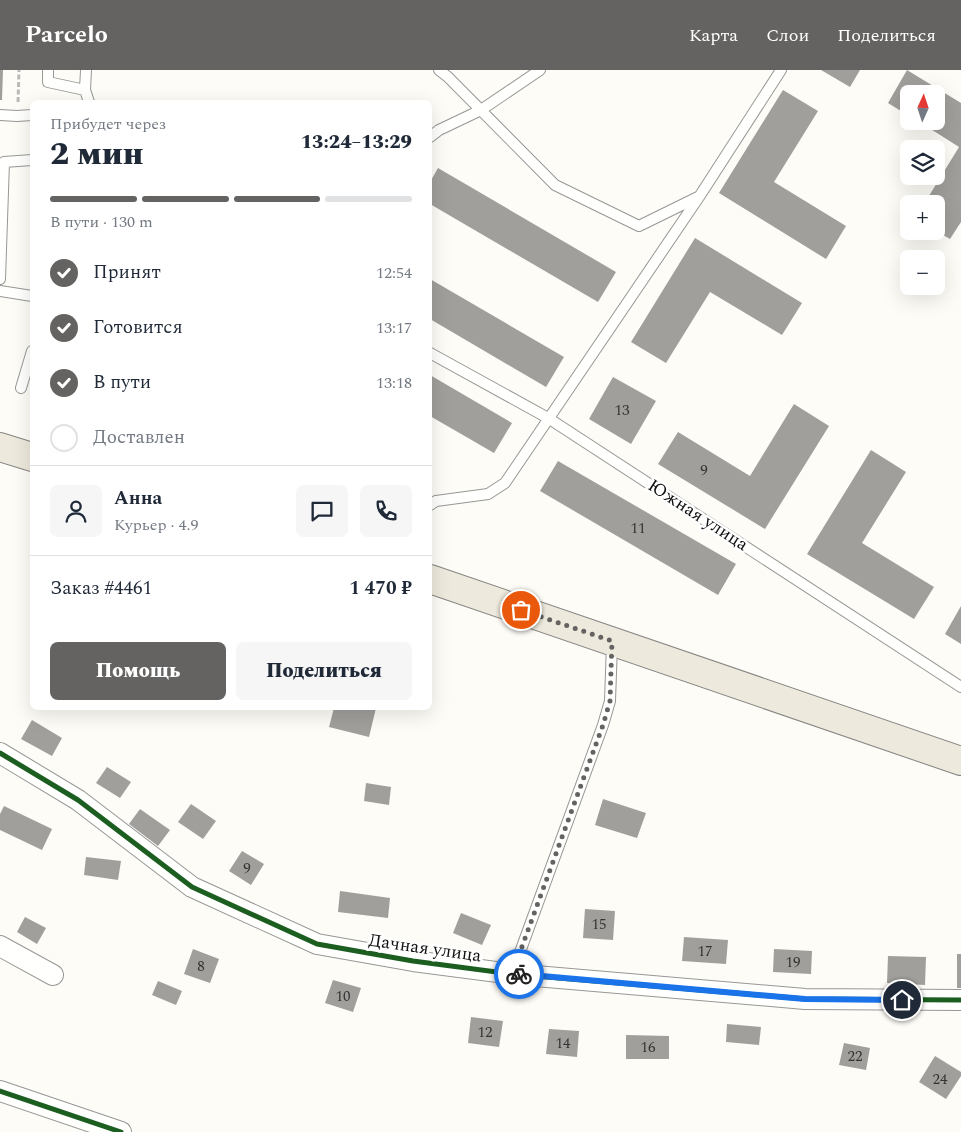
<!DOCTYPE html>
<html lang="ru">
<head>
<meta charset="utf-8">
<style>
	:root { --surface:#fff; --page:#f6f6f7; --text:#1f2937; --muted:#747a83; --line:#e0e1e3; --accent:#646362 }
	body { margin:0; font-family:Spectral,serif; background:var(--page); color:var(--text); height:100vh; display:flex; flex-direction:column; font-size:19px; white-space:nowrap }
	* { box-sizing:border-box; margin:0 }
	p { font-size:16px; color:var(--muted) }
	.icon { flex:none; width:28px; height:28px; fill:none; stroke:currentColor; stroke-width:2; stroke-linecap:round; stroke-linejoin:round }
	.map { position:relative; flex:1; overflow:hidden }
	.drawer { position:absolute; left:30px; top:30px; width:402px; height:610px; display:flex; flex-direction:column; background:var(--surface); border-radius:8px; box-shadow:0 5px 20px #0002 }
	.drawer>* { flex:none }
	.needle { width:32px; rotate:3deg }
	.buttons { position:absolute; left:900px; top:15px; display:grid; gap:10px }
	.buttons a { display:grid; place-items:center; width:45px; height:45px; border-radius:8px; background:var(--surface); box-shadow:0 5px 20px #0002; font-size:25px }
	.pin { position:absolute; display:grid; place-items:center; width:42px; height:42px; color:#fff; margin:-21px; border:2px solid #fff; border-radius:50%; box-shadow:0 1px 5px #0007 }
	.courier { position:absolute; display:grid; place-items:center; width:50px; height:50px; margin:-25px; border:4px solid #1a73e8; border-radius:50%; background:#fff; color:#222; box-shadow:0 1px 6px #0007 }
	.headline em { font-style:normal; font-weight:800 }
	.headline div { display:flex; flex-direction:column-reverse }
	.headline { display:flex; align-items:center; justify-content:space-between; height:85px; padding:0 20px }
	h1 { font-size:32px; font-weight:800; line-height:38px }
	.bar { display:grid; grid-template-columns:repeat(4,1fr); gap:8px 5px; align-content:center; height:60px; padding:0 20px }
	.bar i { height:6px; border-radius:4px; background:var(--line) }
	.bar .active { background:var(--accent) }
	.bar p { grid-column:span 4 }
	.line { display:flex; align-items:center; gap:12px; padding:0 20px; border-top:1px solid var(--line) }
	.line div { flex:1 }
	.round { display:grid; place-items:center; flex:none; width:52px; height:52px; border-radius:8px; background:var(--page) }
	ol { padding:0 20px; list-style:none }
	li { display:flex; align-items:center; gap:15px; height:55px }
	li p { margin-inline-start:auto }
	li .icon { padding:5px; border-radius:50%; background:var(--accent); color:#fff; stroke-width:4 }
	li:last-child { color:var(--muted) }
	li i { width:28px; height:28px; border:2px solid var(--line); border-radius:50% }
	.action { display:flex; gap:10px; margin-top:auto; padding:10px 20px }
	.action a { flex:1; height:58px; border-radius:8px; background:var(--accent); color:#fff; font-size:20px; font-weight:800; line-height:58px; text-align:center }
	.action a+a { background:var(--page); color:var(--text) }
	header { display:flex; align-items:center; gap:30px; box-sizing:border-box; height:70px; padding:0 25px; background:var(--accent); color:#fff }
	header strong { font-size:24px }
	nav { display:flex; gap:28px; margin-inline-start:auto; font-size:18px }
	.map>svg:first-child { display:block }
	.building { fill:#a19f9c }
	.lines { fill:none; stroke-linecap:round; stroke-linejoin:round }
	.lane-casing { stroke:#979795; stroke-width:12 }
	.street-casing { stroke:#979795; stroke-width:22 }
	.primary-casing { stroke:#858482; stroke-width:30 }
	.path { stroke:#b9b9b8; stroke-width:3; stroke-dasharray:5 2.5; stroke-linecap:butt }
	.lane { stroke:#fffffe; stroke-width:10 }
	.street { stroke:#fffffe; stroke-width:20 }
	.primary { stroke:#ede9dc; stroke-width:28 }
	.cycleway-casing { stroke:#fff; stroke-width:8 }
	.cycleway { stroke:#1b5e20; stroke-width:5 }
	.done { stroke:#646362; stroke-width:5; stroke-dasharray:0 9 }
	.route { stroke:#1a73e8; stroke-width:6 }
	.labels { text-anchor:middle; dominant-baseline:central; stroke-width:5; stroke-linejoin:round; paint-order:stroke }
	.number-label { font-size:15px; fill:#353434 }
	.street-label { font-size:18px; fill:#111; stroke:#fff }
</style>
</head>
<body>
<header>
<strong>Parcelo</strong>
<nav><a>Карта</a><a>Слои</a><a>Поделиться</a></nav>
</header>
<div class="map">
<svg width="961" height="1062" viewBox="0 0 961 1062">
	<rect width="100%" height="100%" fill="#fdfcf7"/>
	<path class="building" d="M0,0H3L2,30H0Z
		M821,0H860L850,17Z
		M907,0L961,33V152L950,169L936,161V134H924L959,77L918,51H936V24H909V46L888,33Z
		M783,20L818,41L774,112L846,156L826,189L719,123Z
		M438,98L616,202L598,232L430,134V112Z
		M695,168L802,233L782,265L710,222L666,293L631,272Z
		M430,209L564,287L546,317L430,249Z
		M430,305L512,353L494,383L430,346Z
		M613,307L656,331L631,374L589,349Z
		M794,334L829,356L765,459L658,394L678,362L750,406Z
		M871,380L906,402L862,473L934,517L914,549L807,484Z
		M558,391L736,494L718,525L540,421Z
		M961,536V574L945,564Z
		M334,638H376L369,667L329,657Z
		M32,650L62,668L52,686L21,669Z
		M107,697L131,712L120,728L96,713Z
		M366,713L391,717L389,735L364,731Z
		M603,729L646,743L637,768L595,755Z
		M191,734L216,751L203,769L178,752Z
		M4,736L52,759L42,780L0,760V744Z
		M140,739L170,760L158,776L129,754Z
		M242,781L264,794L251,815L229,801Z
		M86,787L121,791L118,810L84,805Z
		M340,821L390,828L388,848L338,842Z
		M585,839L615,841L613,870L583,868Z
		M461,843L491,855L482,875L453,863Z
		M25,847L46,858L37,874L17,862Z
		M684,867L728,870L726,894L682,891Z
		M193,879L219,889L210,913L184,904Z
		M774,879L812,881L811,904L773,902Z
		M957,884H961V918H957Z
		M888,886L926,887L925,915L887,913Z
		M333,910L361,918L353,942L325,933Z
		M158,911L182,921L176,935L152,925Z
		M471,947L503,951L499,977L468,973Z
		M727,954L761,957L759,975L726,972Z
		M549,959L579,961L577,987L546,984Z
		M626,965L669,966V989H626Z
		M844,973L870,978L866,1000L839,995Z
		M935,986L961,1002V1006L946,1029L919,1012Z"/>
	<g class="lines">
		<g class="lane-casing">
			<path id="lane" d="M48,0V12L85,20
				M86,0L85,20L89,32
				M439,0L448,7L555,115L639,156L698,127
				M0,45L17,46L32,45
				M430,67L439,60L481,40L540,0
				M0,209L4,92L32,90
				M0,221L32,226
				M430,283L548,348L961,617
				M21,318L32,281
				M430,435L436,431L488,424L505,413L699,127L781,0
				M512,904L603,655L610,631L612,574"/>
		</g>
		<g class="street-casing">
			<path id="street" d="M0,683L78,730L192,817L317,874L413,891L512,904L805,929L961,930
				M0,876L53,905
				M0,1021L121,1062"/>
		</g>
		<g class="primary-casing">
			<path id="primary" d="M0,377L32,387
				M430,509L961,691"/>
		</g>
		<path class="path" d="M18,32L19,0"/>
		<use href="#lane" class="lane"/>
		<use href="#street" class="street"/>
		<use href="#primary" class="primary"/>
		<g class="cycleway-casing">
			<path id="cycleway" d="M0,683L78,730L192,817L317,874L413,891L512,904L805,929L961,930
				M0,1021L121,1062"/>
		</g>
		<use href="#cycleway" class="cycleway"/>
	</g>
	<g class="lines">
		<path class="done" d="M519,904H512L603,655L610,631L612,571L521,540"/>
		<path class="route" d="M519,904L805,929L902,930"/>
	</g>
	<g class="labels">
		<g class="number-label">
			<text x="622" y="340">13</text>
			<text x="704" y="400">9</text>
			<text x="638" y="458">11</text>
			<text x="247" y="798">9</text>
			<text x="599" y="854">15</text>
			<text x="705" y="881">17</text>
			<text x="793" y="892">19</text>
			<text x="201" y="896">8</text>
			<text x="343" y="926">10</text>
			<text x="485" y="962">12</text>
			<text x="563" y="973">14</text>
			<text x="648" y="977">16</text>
			<text x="855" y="986">22</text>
			<text x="940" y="1009">24</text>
		</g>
		<g class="street-label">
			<text transform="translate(698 445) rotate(33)">Южная улица</text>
			<text transform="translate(425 878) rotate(8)">Дачная улица</text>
		</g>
	</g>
</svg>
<div class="buttons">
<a><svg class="needle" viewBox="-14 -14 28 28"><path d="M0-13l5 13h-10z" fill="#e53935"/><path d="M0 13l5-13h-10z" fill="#747a83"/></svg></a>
<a><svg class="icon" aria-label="layers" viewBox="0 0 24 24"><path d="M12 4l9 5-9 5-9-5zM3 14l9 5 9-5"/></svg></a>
<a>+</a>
<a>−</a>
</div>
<div class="pin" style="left:521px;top:540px;background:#ea580c"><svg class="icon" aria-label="bag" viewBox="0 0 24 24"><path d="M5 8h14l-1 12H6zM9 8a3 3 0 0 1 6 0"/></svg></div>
<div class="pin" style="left:902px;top:930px;background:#1f2937"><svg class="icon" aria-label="home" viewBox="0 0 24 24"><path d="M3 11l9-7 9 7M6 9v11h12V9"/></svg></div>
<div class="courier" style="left:519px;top:904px"><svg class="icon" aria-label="bike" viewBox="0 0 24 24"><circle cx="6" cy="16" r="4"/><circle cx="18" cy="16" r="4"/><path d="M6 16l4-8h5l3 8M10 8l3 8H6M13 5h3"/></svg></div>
<section class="drawer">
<div class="headline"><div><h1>2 мин</h1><p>Прибудет через</p></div><em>13:24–13:29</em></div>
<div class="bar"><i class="active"></i><i class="active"></i><i class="active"></i><i></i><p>В пути · 130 m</p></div>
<ol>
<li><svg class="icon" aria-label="check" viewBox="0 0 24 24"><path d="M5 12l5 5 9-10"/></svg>Принят<p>12:54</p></li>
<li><svg class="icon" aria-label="check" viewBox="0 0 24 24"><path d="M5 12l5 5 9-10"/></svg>Готовится<p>13:17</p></li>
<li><svg class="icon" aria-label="check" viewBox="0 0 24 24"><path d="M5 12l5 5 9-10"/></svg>В пути<p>13:18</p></li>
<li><i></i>Доставлен</li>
</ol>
<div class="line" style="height:90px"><a class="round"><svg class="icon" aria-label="person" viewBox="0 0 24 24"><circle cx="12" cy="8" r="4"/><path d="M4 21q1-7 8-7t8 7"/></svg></a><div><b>Анна</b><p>Курьер · 4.9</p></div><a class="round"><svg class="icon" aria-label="chat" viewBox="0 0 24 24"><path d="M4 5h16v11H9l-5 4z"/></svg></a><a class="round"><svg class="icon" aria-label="phone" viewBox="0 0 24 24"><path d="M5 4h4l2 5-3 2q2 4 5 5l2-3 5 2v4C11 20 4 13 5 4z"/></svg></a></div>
<div class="line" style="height:65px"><div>Заказ #4461</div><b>1 470 ₽</b></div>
<div class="action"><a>Помощь</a><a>Поделиться</a></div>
</section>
</div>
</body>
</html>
